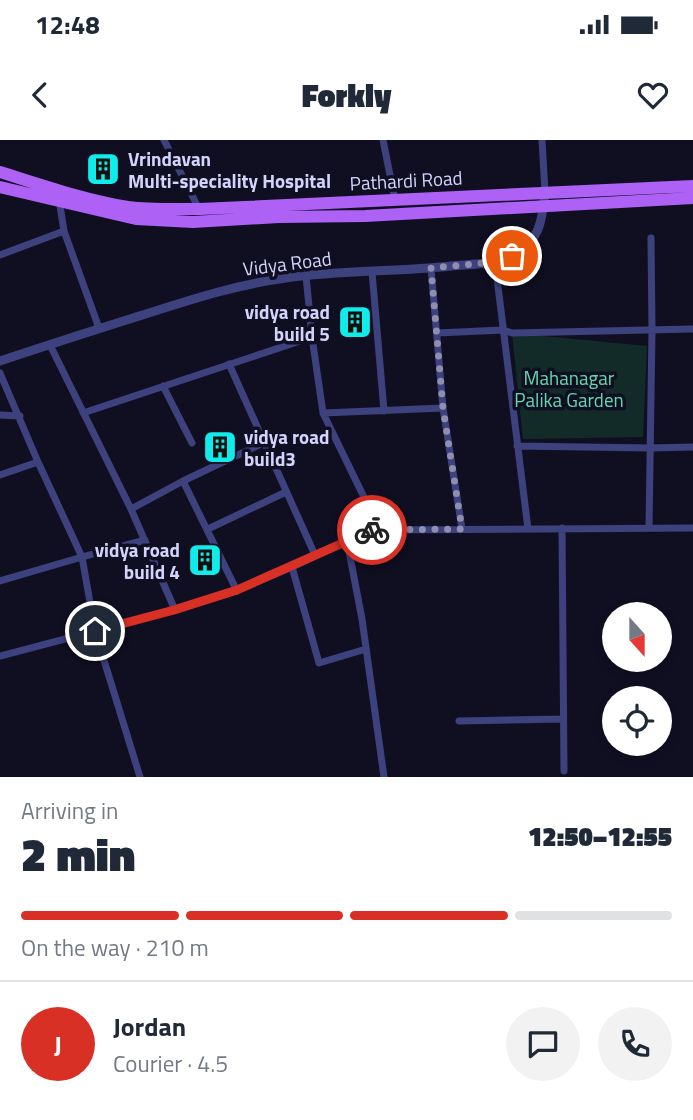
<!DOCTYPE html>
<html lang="en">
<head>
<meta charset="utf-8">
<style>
	:root { --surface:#fff; --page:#f2f2f3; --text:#1f2937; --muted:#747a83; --line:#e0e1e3; --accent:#d93025 }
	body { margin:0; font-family:"Titillium Web",sans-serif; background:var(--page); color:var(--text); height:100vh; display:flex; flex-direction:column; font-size:26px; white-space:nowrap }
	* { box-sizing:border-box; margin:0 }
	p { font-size:23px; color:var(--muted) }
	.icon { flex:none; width:38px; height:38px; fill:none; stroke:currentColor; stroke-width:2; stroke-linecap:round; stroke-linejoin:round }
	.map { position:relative; height:637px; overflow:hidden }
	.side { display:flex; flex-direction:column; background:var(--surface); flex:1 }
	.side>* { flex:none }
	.needle { width:46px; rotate:159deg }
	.fabs { position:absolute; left:602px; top:462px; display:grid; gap:14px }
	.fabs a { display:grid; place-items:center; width:70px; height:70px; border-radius:50%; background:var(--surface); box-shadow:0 4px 10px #0003; font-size:35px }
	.pin { position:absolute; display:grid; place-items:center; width:60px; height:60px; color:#fff; margin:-30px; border:4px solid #fff; border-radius:50%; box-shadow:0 2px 7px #0007 }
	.courier { position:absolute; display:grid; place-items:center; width:70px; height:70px; margin:-35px; border:5px solid #d93025; border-radius:50%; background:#fff; color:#222; box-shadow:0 2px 9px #0007 }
	.headline em { font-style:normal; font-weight:800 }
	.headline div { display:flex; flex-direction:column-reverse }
	.headline { display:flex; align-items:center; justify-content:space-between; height:119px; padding:0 21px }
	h1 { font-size:46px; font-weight:800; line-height:52px }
	.bar { display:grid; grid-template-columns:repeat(4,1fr); gap:10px 7px; align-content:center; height:84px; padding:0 21px }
	.bar i { height:9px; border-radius:5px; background:var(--line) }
	.bar .selected { background:var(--accent) }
	.bar p { grid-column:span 4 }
	.line { display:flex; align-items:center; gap:18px; padding:0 21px; border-top:2px solid var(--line) }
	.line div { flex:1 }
	.round { display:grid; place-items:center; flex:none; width:74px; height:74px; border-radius:37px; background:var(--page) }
	.status { display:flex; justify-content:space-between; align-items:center; height:49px; padding:0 35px; background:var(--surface); direction:ltr }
	.status svg { height:19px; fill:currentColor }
	header { display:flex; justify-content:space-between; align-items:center; height:91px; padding:0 21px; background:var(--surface); font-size:32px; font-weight:800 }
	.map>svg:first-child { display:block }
	.green { fill:#132b28 }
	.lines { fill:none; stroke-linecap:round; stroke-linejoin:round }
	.minor { stroke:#3d427e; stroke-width:7 }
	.tertiary { stroke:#3d427e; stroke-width:9 }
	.primary { stroke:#ad61f5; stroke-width:12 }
	.done { stroke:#8f8eb0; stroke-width:7; stroke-dasharray:0 12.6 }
	.route { stroke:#d93025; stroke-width:9 }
	.labels { text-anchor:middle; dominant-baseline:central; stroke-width:7; stroke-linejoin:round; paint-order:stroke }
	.poi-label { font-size:19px; font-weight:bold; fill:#d3d3fc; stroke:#100f22; text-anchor:start }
	.street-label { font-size:19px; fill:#d3d3fc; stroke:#100f22 }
	.park-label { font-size:19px; fill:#63d8ad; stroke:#100f22 }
</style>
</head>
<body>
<div class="status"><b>12:48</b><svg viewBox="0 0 49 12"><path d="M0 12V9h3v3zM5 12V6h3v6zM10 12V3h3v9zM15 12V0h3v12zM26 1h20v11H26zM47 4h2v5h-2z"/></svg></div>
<header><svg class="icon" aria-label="back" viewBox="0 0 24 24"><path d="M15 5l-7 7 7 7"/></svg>Forkly<svg class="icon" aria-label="heart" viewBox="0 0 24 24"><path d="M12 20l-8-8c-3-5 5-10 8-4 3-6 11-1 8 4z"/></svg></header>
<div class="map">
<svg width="693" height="637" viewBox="0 0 693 637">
	<rect width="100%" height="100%" fill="#100f22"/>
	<path class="green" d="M512,193L647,206L643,297L523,299Z"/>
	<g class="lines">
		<path class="minor" d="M164,0L200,71
			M383,0L395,60
			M542,0L545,52
			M59,59L64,91L99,188
			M0,115L64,91
			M495,122L528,389
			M431,128L443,268L462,389
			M372,132L384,271
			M437,193L503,190L512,193L693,189
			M312,197L323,273L380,390
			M50,205L131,369L175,470
			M229,224L315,415
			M0,233L38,322L82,417L95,491L140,637
			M163,246L192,303
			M83,273L312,197L306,136
			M323,273L443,268
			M0,275L20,276
			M517,306L650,308L693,307
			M0,335L38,322
			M183,341L237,451
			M131,369L183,341L263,303
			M562,388L564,631
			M649,388L652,190L651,98
			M208,389L286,352
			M347,401L362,479L384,637
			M292,427L319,523L366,509
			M0,441L82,417L145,400
			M0,516L175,470L233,452L292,427L370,390L693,388
			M459,581L563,579"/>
		<path class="tertiary" d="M0,221C51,204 101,188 152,172C196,158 240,144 286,138C341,130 396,132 451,126C472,124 495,125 513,115C541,100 542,80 545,52"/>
		<path class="primary" d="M0,32C42,45 85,60 128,67C152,70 176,69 200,69L693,46
			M0,47L136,79L193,82L279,77L365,76L693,58"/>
	</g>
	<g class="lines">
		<path class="done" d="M372,390L462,389L443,268L431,128L495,122L512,116"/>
		<path class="route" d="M95,491L174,470L237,450L372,390"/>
	</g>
	<defs>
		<g id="building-square" transform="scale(1.75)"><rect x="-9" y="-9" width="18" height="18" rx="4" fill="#0fece9" stroke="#100f22"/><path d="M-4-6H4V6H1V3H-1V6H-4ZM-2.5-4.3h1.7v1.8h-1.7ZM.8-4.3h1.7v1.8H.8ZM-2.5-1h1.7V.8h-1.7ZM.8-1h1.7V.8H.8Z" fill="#111"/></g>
	</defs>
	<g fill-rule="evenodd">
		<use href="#building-square" x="103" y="29"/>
		<use href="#building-square" x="355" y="182"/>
		<use href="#building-square" x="220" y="307"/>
		<use href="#building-square" x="205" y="420"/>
	</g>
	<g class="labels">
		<g class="poi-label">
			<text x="128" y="18">Vrindavan<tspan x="128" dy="22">Multi-speciality Hospital</tspan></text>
			<text x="330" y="171" text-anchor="end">vidya road<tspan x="330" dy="22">build 5</tspan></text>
			<text x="244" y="296">vidya road<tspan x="244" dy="22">build3</tspan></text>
			<text x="180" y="409" text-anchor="end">vidya road<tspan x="180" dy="22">build 4</tspan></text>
		</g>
		<g class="street-label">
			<text transform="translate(406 40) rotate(-3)">Pathardi Road</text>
			<text transform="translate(287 123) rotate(-7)">Vidya Road</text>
		</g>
		<g class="park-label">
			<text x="569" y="237">Mahanagar<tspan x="569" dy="22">Palika Garden</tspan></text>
		</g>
	</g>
</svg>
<div class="fabs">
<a><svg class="needle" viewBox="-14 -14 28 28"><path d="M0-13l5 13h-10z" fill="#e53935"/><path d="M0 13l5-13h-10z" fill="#747a83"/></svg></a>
<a><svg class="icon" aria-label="locate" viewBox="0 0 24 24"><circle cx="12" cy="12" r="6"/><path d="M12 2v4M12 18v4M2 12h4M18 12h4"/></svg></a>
</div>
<div class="pin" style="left:512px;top:116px;background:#ea580c"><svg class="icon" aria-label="bag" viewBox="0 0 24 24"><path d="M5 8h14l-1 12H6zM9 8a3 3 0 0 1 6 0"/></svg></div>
<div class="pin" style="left:95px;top:491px;background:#1f2937"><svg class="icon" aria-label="home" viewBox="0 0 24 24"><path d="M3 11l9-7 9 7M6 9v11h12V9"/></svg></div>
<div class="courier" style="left:372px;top:390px"><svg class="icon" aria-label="bike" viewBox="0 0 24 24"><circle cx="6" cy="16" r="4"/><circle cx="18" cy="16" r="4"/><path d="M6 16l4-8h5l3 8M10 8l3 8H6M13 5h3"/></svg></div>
</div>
<section class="side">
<div class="headline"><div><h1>2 min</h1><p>Arriving in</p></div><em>12:50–12:55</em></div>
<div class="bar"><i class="selected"></i><i class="selected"></i><i class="selected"></i><i></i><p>On the way · 210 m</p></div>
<div class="line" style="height:126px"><b class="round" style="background:var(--accent);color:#fff">J</b><div><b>Jordan</b><p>Courier · 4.5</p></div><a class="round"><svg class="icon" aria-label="chat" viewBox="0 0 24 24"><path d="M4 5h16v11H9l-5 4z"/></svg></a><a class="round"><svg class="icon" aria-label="phone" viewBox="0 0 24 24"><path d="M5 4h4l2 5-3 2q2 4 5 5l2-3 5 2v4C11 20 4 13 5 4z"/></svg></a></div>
</section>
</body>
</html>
